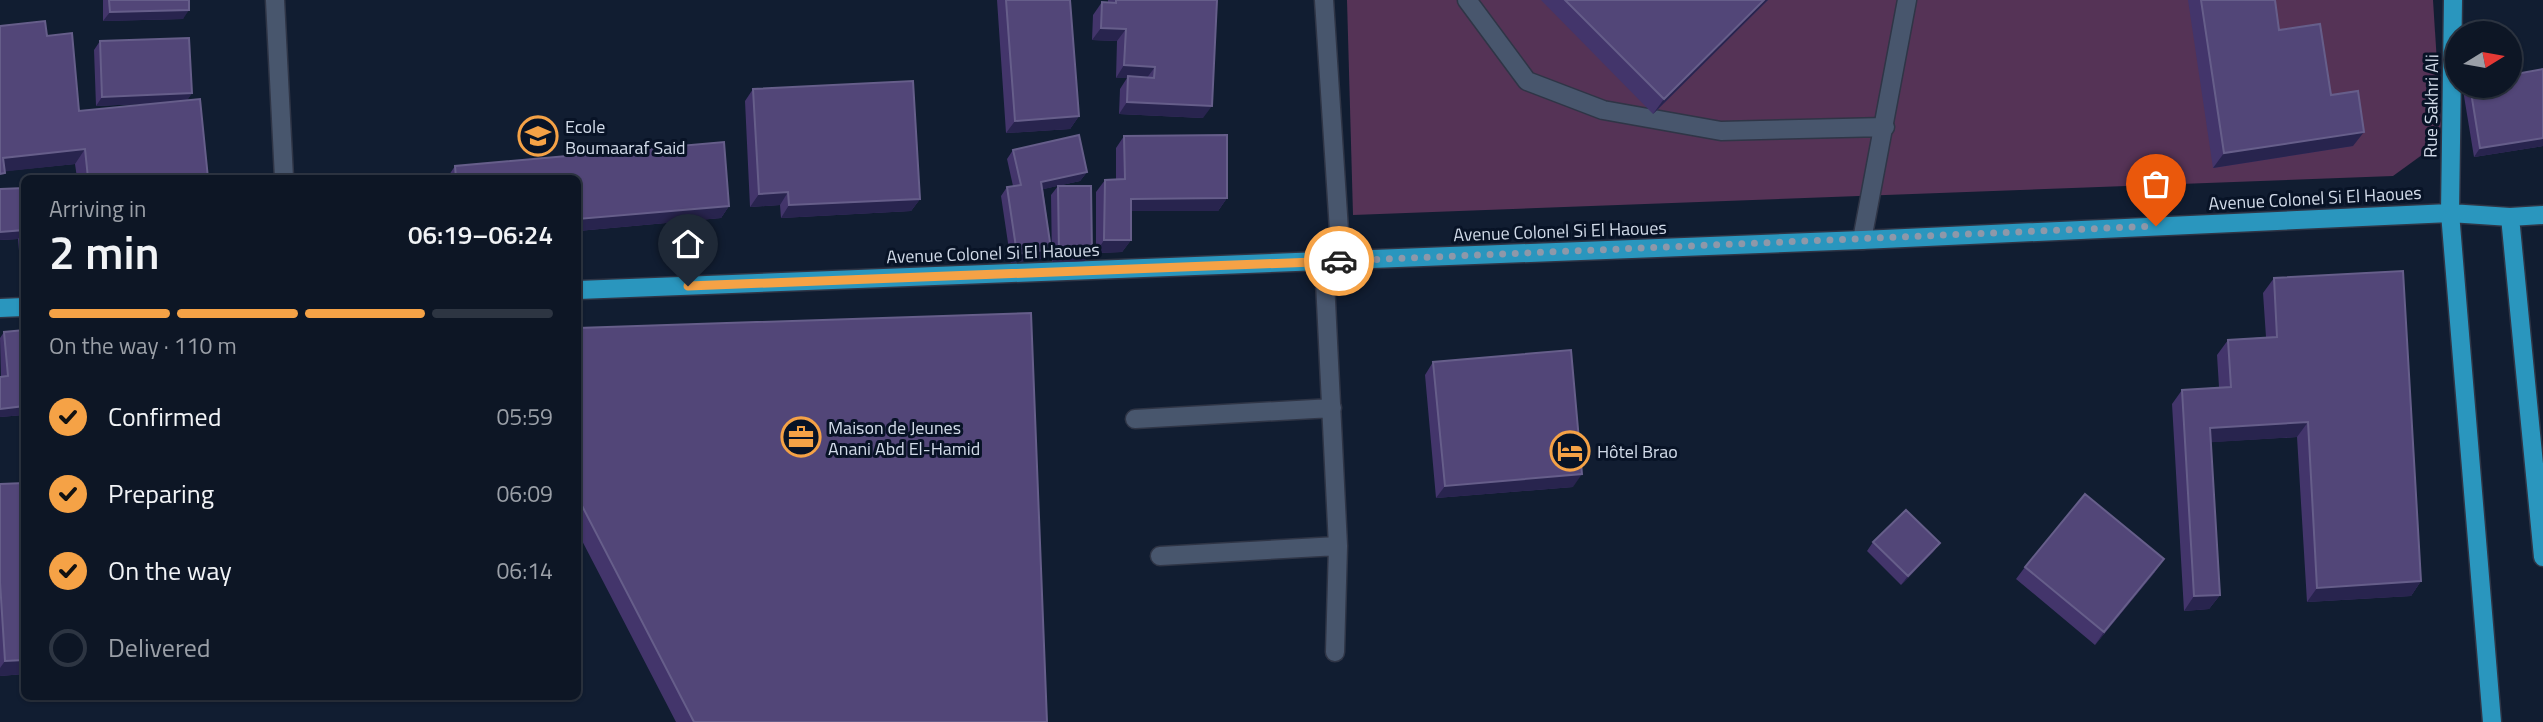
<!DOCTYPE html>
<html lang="en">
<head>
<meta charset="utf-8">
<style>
	:root { --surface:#0d1625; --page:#161f2d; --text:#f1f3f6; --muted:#9a9fa7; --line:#2d3542; --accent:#f5a246 }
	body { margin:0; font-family:"Titillium Web",sans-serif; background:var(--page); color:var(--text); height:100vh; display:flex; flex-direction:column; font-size:26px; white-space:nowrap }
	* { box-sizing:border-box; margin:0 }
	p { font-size:23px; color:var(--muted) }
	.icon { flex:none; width:38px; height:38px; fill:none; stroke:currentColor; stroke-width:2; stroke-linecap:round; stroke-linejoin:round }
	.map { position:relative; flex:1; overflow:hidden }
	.side { position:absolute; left:21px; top:175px; width:560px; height:525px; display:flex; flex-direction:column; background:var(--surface); border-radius:10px; box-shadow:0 2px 5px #0004,0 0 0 2px var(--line) }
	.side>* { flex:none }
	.needle { width:46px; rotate:79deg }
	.controls { position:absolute; left:2445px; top:21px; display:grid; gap:14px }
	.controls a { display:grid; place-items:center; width:77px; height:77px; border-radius:50%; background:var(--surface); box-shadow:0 2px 5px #0004,0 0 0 2px var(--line); font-size:35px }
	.pin { position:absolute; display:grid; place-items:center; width:60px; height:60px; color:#fff; margin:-72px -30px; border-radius:50% 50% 50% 0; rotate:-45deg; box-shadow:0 0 7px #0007 }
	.pin .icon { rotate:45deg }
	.courier { position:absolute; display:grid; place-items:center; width:70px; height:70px; margin:-35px; border:5px solid #f5a246; border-radius:50%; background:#fff; color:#222; box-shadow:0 2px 9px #0007 }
	.overview em { font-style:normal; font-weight:600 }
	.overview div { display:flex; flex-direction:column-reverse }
	.overview { display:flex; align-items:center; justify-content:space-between; height:119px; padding:0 28px }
	h1 { font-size:46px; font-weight:600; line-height:52px }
	.bar { display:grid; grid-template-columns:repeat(4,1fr); gap:10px 7px; align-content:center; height:84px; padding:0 28px }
	.bar i { height:9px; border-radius:5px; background:var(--line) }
	.bar .on { background:var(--accent) }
	.bar p { grid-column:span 4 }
	ol { padding:0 28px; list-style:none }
	li { display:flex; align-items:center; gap:21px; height:77px }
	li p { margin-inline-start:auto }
	li .icon { padding:7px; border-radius:50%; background:var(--accent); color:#111; stroke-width:4 }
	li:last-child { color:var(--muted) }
	li i { width:38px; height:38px; border:4px solid var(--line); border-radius:50% }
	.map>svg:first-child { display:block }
	.green { fill:#553356 }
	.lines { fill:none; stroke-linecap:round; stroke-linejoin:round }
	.minor-casing { stroke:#2f3546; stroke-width:21 }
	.major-casing { stroke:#2f3546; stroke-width:21 }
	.minor { stroke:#48566d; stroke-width:18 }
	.major { stroke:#2a96be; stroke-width:18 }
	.wall { fill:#43356b }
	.shaded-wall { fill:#28244e }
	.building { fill:#524678; stroke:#665e8a; stroke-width:2 }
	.done { stroke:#8e98a9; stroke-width:7; stroke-dasharray:0 12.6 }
	.route { stroke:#f5a246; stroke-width:9 }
	.labels { text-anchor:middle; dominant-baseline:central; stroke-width:6; stroke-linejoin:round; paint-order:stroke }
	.street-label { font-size:18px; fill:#d2dbe9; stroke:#081326 }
	.poi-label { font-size:18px; fill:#d2dbe9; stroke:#081326; text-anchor:start }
</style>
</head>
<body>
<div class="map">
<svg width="2543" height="722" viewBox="0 0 2543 722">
	<rect width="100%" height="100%" fill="#111d31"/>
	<path class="green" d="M1347,0H2433L2441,126L2433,147L2393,176L1353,215Z"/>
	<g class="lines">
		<g class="minor-casing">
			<path id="minor" d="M275,0L284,178
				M1324,0L1341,261
				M1467,0L1527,81L1603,110L1721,131L1885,127
				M1862,240L1907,0
				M1324,261L1338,546L1335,652
				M1135,419L1332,408
				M1160,556L1338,546"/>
		</g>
		<g class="major-casing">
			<path id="major" d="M2453,0L2450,213L2492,722
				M2510,217L2543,557
				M578,290L1862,240L2450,213L2510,217L2543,215
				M0,308L24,307"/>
		</g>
		<use href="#minor" class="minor"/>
		<use href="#major" class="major"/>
	</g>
	<path class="wall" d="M103,0H189L183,19L103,21Z
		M997,0H1070L1079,116L1070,129L1006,133Z
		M1108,0H1217L1203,118L1119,114L1120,89L1127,78H1116L1117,41L1092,40L1093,15L1102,2L1108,3Z
		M1541,0H1768L1653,114Z
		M2188,0H2275L2279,30L2331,95L2353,146L2213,168Z
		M47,36L79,111L161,103L96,106L94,50L100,41L192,93L187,100L208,178H77L75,164L5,171Z
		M2543,69V146L2474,157L2463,90L2466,86H2510Z
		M753,89L920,199L911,211L781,218L780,205L750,207L745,101Z
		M1124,136L1227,198L1218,211H1131V240L1122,252L1096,253V192L1105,180L1116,179V148Z
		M724,142L729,206L721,218L578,231V178H447L455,166Z
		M1013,150L1087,172L1080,181L1043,189L1051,249L1045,258L1011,263L1001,196L1007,187L1013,186L1007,159Z
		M1058,186L1092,252L1085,261L1052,262L1051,195Z
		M24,188V286H22L18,239L0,240V189Z
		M2274,278L2421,581L2411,596L2307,602L2297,437L2211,442L2220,595L2209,609L2184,611L2172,404L2182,390L2219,387L2217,355L2228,340L2266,337L2263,293Z
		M578,328L1047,722H676L578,533Z
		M24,330V412L23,415L0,417V377H1L0,338L4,332Z
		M1433,362L1573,487L1436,498L1425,375Z
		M0,484L24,674L0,676Z
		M1873,542L1940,543L1933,552L1901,585L1867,551Z
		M2025,567L2155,572L2095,645L2016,579Z"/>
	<path class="shaded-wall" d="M1764,0H1768L1653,114L1664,99Z
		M189,10L183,19L103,21L110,12Z
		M1101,28L1126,29L1117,41L1092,40Z
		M1124,65L1155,67L1146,79L1128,76L1127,78H1116Z
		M192,93L186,102L96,106L102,97Z
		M1127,102L1212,106L1203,118L1119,114Z
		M1079,116L1070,129L1006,133L1015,121Z
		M2364,132L2353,146L2213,168L2224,153Z
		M2543,138V146L2474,157L2480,148Z
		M85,149L75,164L0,172L3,158Z
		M1087,172L1080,181L1035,191L1041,182Z
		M788,192L780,205L750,207L759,194Z
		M1227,198L1218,211H1122L1131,199Z
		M920,199L911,211L781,218L789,205Z
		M729,206L721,218L578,231V219Z
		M24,230L18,239L0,240V232Z
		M1104,240H1131L1122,252L1096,253Z
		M1051,249L1045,258L1011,263L1017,254Z
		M1092,252L1085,261L1052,262L1059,253Z
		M24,406V412L23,415L0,417V409Z
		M2308,422L2297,437L2200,443L2210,428Z
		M1582,474L1573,487L1436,498L1445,486Z
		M1940,543L1933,552L1901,585L1908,576Z
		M2164,559L2155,572L2095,645L2104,632Z
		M2421,581L2411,596L2307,602L2317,588Z
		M2220,595L2209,609L2184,611L2194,596Z
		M24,660V674L0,676V668L5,661Z"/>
	<path class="building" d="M109,0H189V10L110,12Z
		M1006,0H1070L1079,116L1015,121Z
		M1116,0H1217L1212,106L1127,102L1128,76L1154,78L1155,67L1124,65L1126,29L1101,28L1102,2L1116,3Z
		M1565,0H1764L1664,99Z
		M2201,0H2275L2279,30L2320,24L2331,95L2358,91L2364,132L2224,153Z
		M45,21L47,36L72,33L79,111L200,99L208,178H88L85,149L3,158L5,173L0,174V26Z
		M189,38L192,93L102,97L100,41Z
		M2543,69V138L2480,148L2470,86H2510V75Z
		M913,81L920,199L789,205L788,192L759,194L753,89Z
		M1079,135L1087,172L1041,182L1051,249L1017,254L1007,187L1021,185L1013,150Z
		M1227,135V198L1131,199V240H1104L1105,180L1125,179L1124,136Z
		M724,142L729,206L578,219V178H456L455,166Z
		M1058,186H1091L1092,252L1059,253Z
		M24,188V230L0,232V189Z
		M2403,271L2421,581L2317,588L2308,422L2210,428L2220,595L2194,596L2182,390L2231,387L2228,340L2277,337L2274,278Z
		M1031,313L1047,722H694L578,498V328Z
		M24,330V406L0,409V377L8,376L4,332Z
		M1571,350L1582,474L1445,486L1433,362Z
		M24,483V660L5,661L0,582V484Z
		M2085,494L2164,559L2104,632L2025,567Z
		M1906,510L1940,543L1908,576L1873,542Z"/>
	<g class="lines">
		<path class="done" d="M1339,261L2156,226"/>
		<path class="route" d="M688,286L1339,261"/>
	</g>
	<defs>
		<g id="school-ring" transform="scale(2.0125)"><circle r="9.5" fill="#081326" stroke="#f5a246" stroke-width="1.5"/><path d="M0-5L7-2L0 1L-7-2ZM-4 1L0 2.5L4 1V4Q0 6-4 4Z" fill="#f5a246"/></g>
		<g id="office-ring" transform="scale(2.0125)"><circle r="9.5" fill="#081326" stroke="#f5a246" stroke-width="1.5"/><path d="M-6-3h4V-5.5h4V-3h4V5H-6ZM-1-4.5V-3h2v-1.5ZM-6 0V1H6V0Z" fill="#f5a246"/></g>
		<g id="hotel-ring" transform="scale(2.0125)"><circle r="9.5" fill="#081326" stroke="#f5a246" stroke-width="1.5"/><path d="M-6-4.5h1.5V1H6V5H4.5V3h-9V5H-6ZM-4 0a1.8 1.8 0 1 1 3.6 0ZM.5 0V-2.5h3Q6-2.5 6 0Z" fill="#f5a246"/></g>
	</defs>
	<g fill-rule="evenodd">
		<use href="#school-ring" x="538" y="136"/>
		<use href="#office-ring" x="801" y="437"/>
		<use href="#hotel-ring" x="1570" y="451"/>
	</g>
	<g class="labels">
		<g class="street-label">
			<text transform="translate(2431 106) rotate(-89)">Rue Sakhri Ali</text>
			<text transform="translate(2315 198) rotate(-3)">Avenue Colonel Si El Haoues</text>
			<text transform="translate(1560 231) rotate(-2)">Avenue Colonel Si El Haoues</text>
			<text transform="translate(993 253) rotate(-2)">Avenue Colonel Si El Haoues</text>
		</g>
		<g class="poi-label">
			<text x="565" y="126">Ecole<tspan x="565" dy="21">Boumaaraf Said</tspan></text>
			<text x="828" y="427">Maison de Jeunes<tspan x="828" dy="21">Anani Abd El-Hamid</tspan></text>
			<text x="1597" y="451">Hôtel Brao</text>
		</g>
	</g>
</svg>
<div class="controls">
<a><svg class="needle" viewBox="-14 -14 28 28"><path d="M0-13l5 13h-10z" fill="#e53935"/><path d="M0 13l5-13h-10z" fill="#9a9fa7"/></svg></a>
</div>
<div class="pin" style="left:2156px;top:226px;background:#ea580c"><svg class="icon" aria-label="bag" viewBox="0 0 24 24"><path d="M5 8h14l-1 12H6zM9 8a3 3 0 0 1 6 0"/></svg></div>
<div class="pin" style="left:688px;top:286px;background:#1f2937"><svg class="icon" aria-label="home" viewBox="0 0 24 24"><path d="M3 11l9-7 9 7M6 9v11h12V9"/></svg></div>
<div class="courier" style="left:1339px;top:261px"><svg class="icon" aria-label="car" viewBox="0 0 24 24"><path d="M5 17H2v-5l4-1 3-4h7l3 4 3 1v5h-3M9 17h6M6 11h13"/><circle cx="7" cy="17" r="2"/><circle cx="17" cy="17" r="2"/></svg></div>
<section class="side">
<div class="overview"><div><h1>2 min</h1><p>Arriving in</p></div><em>06:19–06:24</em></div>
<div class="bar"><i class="on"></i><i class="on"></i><i class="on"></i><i></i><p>On the way · 110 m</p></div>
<ol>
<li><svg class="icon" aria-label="check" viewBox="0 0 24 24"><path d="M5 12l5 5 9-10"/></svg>Confirmed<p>05:59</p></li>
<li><svg class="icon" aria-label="check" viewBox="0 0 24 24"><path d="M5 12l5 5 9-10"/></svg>Preparing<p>06:09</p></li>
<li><svg class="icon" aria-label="check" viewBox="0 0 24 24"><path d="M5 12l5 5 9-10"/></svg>On the way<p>06:14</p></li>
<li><i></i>Delivered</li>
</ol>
</section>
</div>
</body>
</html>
